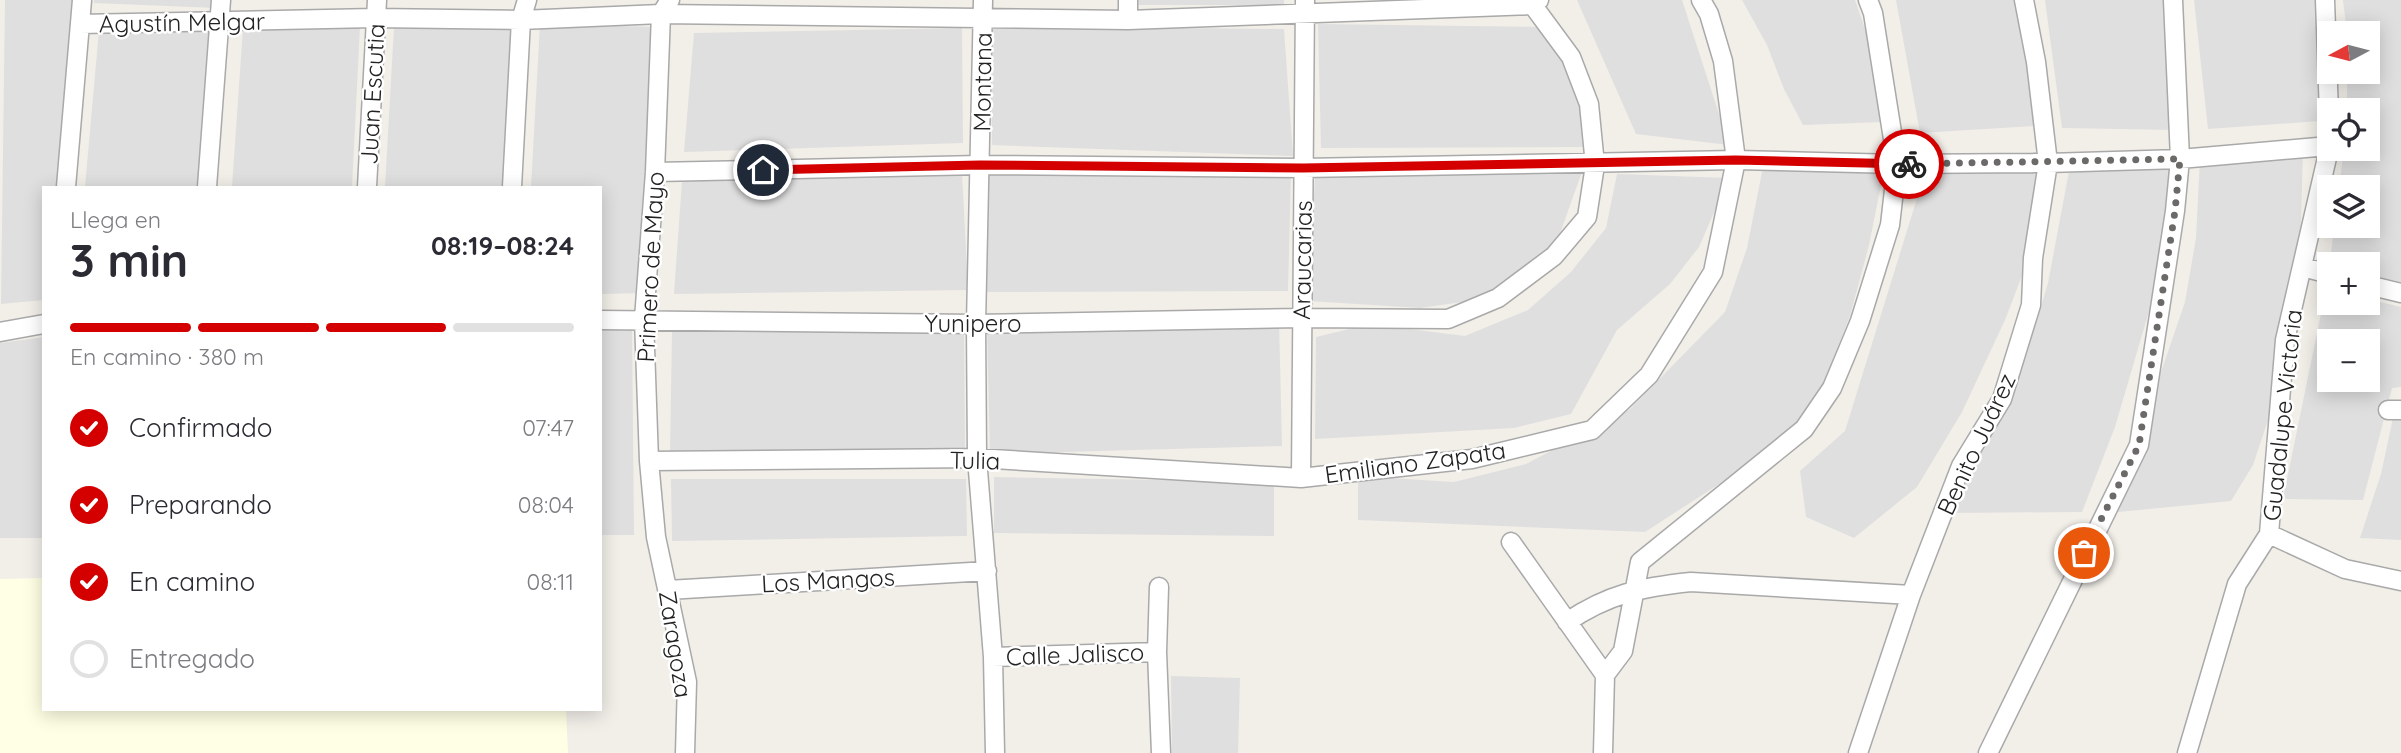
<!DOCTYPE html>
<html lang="es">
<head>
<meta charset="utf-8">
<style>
	:root { --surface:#fff; --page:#f7f7f7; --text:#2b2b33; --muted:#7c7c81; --line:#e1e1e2; --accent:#d40000 }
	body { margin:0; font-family:Quicksand,sans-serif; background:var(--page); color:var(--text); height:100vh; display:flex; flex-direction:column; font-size:26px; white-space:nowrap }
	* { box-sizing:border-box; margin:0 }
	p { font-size:23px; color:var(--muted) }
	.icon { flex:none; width:38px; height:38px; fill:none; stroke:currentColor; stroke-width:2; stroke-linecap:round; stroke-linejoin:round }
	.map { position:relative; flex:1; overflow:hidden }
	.sheet { position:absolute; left:42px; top:186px; width:560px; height:525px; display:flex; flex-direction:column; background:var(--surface); border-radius:0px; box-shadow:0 4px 18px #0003 }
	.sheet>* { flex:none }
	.needle { width:46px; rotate:263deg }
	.controls { position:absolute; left:2317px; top:21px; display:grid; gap:14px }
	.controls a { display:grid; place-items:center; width:63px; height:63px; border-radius:0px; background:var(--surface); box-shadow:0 4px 18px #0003; font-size:35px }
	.pin { position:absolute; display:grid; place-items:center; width:60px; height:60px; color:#fff; margin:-30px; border:4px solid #fff; border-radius:50%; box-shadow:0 2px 7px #0007 }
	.courier { position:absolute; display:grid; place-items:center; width:70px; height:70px; margin:-35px; border:5px solid #d40000; border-radius:50%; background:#fff; color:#222; box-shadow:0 2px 9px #0007 }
	.overview em { font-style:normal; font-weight:700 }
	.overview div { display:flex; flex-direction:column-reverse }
	.overview { display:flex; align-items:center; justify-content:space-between; height:119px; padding:0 28px }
	h1 { font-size:46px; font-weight:700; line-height:52px }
	.bar { display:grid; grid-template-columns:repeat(4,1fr); gap:10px 7px; align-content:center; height:84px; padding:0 28px }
	.bar i { height:9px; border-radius:5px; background:var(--line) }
	.bar .selected { background:var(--accent) }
	.bar p { grid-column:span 4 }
	ol { padding:0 28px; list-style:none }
	li { display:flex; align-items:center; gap:21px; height:77px }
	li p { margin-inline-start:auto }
	li .icon { padding:7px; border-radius:50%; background:var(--accent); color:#fff; stroke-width:4 }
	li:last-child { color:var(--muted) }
	li i { width:38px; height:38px; border:4px solid var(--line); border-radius:50% }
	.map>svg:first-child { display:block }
	.residential { fill:#e0dfdf; fill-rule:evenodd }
	.education { fill:#ffffe5 }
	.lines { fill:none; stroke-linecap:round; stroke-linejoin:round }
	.minor-casing { stroke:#a9a9a9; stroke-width:21 }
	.minor { stroke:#fff; stroke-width:18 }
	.done { stroke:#6b6a68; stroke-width:7; stroke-dasharray:0 12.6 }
	.route { stroke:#d40000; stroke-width:9 }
	.labels { text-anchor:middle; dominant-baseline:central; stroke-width:5; stroke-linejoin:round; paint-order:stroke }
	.street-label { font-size:24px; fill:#222; stroke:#fff }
</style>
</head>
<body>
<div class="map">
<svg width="2401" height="753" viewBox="0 0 2401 753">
	<rect width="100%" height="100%" fill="#f2efe9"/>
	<path class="residential" d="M5,0H74L58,187H44V300L1,304Z
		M94,0H216V8L94,3Z
		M1130,0H1284V5H1129Z
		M1577,0H1682L1729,145L1636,134Z
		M1742,0H1855L1876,61L1883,122L1803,125L1784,89L1767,45Z
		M1896,0H2024L2035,126L1920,133Z
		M2045,0H2167L2176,130L2062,128Z
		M2194,0H2319L2321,59L2319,121L2208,129Z
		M2343,0H2401V282L2368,274V264H2330L2334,226H2368V187H2339L2344,149H2368V110H2347V72H2368V33H2347Z
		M540,24L660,27L645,293L600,294V187H531Z
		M1318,24L1541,27L1578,88L1587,147L1321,148Z
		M360,26L352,187H232L243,28Z
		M991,26L1284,29L1293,156L992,145Z
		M394,27H512L504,187H385Z
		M214,28L201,187H85L99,30Z
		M962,28L963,143L684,152L694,33Z
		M2303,152L2300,250L2273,405L2253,465L2231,501L2108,513L2129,486L2160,375L2185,302L2196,238L2200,159Z
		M2176,163L2164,260L2115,427L2082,512L1949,513L2027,354L2048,283L2070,166Z
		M1885,165L1869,245L1850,316L1816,402L1767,453L1645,532L1358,520V476L1454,482L1526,464L1629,410L1725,312L1747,248L1763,167Z
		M2044,165L2035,242L2005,320L1962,412L1917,487L1854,538L1806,517L1800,471L1845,431L1927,166Z
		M984,169L1291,173L1288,291L985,292Z
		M1583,169L1558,239L1496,290L1462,302L1420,308L1308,301L1315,178Z
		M962,173L968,290L674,294L682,181Z
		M1617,174L1729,178L1699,247L1670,284L1617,330L1571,414L1514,428L1315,439L1316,337L1370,324L1465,336L1528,310L1571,272L1606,228Z
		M2326,289L2329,290V303H2368V299L2401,307V387L2392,388L2363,500L2283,499ZM2329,341H2368V380H2329Z
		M1279,320L1282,446L990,454L987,326Z
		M632,326L634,535H600V327Z
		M964,328L965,450L670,455L672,331Z
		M44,337V538H0V343Z
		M2394,413H2401V540L2360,538L2381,474Z
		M994,477L1274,482V536L994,533Z
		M671,479H966L967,536L672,541Z
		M1171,676L1240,678L1238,753H1172Z"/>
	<path class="education" d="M44,578V709H566L568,753H0V579Z"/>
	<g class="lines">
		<g class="minor-casing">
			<path id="minor" d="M670,0L661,14L655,172L644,319L649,461L656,537L687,682L685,753
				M983,0L976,324L977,458L993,657L995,753
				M2325,0L2329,114
				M1128,20V0
				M80,24L375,18L521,20L661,14L1128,20L1532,5L1539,0
				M655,172L980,165L1303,168L1736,160L1897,164L2048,163L2180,159L2329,146
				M66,187L82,0
				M207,187L221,0
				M367,187L377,0
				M512,187L521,20L527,0
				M2303,267L2329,274
				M2368,285L2401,293
				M600,320L976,324L1302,318L1448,319L1498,298L1554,256L1587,217L1595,165L1589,104L1571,57L1529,0
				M0,332L44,324
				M2388,410H2401
				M649,461L977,458L1301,478L1472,459L1592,430L1649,375L1713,272L1736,160L1723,61L1709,14L1701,0
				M1301,478L1305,0
				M2269,534L2345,569L2401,581
				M1511,542L1605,675L1603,753
				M1159,587L1157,652L1161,753
				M668,590L987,571
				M1567,622C1608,594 1642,587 1691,582L1911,595
				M993,657L1157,652
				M1605,675L1623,651L1640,562L1804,429L1832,388L1860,321L1890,225L1897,164L1873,13L1868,0
				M1858,753L1911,595L1961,466L2002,399L2031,305L2033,258L2048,163L2036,62L2024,0
				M1988,753L2139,445L2175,211L2180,159L2173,0
				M2187,753L2237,584L2269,534L2285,340L2329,149"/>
		</g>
		<use href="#minor" class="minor"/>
	</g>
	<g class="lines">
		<path class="done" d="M1909,164L2180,159L2175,211L2139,445L2084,553"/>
		<path class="route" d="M763,170L980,165L1303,168L1736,160L1909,164"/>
	</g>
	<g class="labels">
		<g class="street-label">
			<text transform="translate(182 22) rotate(-1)">Agustín Melgar</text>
			<text transform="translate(982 82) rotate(-89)">Montana</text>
			<text transform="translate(372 94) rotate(-87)">Juan Escutia</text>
			<text transform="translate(1302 260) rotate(-89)">Araucarias</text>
			<text transform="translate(650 267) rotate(-87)">Primero de Mayo</text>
			<text x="973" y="323">Yunipero</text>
			<text transform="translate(2282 415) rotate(-84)">Guadalupe Victoria</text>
			<text transform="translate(1976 444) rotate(-65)">Benito Juárez</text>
			<text transform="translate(975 460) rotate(1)">Tulia</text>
			<text transform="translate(1415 462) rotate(-8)">Emiliano Zapata</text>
			<text transform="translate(828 580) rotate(-3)">Los Mangos</text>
			<text transform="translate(676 644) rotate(81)">Zaragoza</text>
			<text transform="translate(1075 654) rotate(-2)">Calle Jalisco</text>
		</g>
	</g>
</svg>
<div class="controls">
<a><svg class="needle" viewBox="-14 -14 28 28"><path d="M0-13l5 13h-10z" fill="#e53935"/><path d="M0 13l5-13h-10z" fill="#7c7c81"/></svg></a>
<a><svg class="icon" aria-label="locate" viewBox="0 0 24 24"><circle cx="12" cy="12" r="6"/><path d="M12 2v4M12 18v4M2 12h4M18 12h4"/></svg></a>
<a><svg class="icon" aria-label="layers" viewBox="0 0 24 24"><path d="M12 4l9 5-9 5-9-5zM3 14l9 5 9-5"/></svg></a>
<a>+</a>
<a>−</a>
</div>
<div class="pin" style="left:2084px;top:553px;background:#ea580c"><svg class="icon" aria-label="bag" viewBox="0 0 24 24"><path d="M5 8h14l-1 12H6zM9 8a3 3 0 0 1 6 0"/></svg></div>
<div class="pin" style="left:763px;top:170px;background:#1f2937"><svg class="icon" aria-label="home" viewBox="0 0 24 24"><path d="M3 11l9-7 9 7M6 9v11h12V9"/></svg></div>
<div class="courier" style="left:1909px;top:164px"><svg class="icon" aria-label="bike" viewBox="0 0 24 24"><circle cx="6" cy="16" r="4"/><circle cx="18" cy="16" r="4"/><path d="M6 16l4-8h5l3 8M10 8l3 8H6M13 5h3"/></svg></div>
<section class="sheet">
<div class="overview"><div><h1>3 min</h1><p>Llega en</p></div><em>08:19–08:24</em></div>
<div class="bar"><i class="selected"></i><i class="selected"></i><i class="selected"></i><i></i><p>En camino · 380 m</p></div>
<ol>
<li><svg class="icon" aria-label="check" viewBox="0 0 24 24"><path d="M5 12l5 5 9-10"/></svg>Confirmado<p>07:47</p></li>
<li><svg class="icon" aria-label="check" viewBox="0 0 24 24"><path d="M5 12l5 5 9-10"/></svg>Preparando<p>08:04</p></li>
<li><svg class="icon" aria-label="check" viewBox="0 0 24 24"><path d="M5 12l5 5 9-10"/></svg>En camino<p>08:11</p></li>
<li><i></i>Entregado</li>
</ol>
</section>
</div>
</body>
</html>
